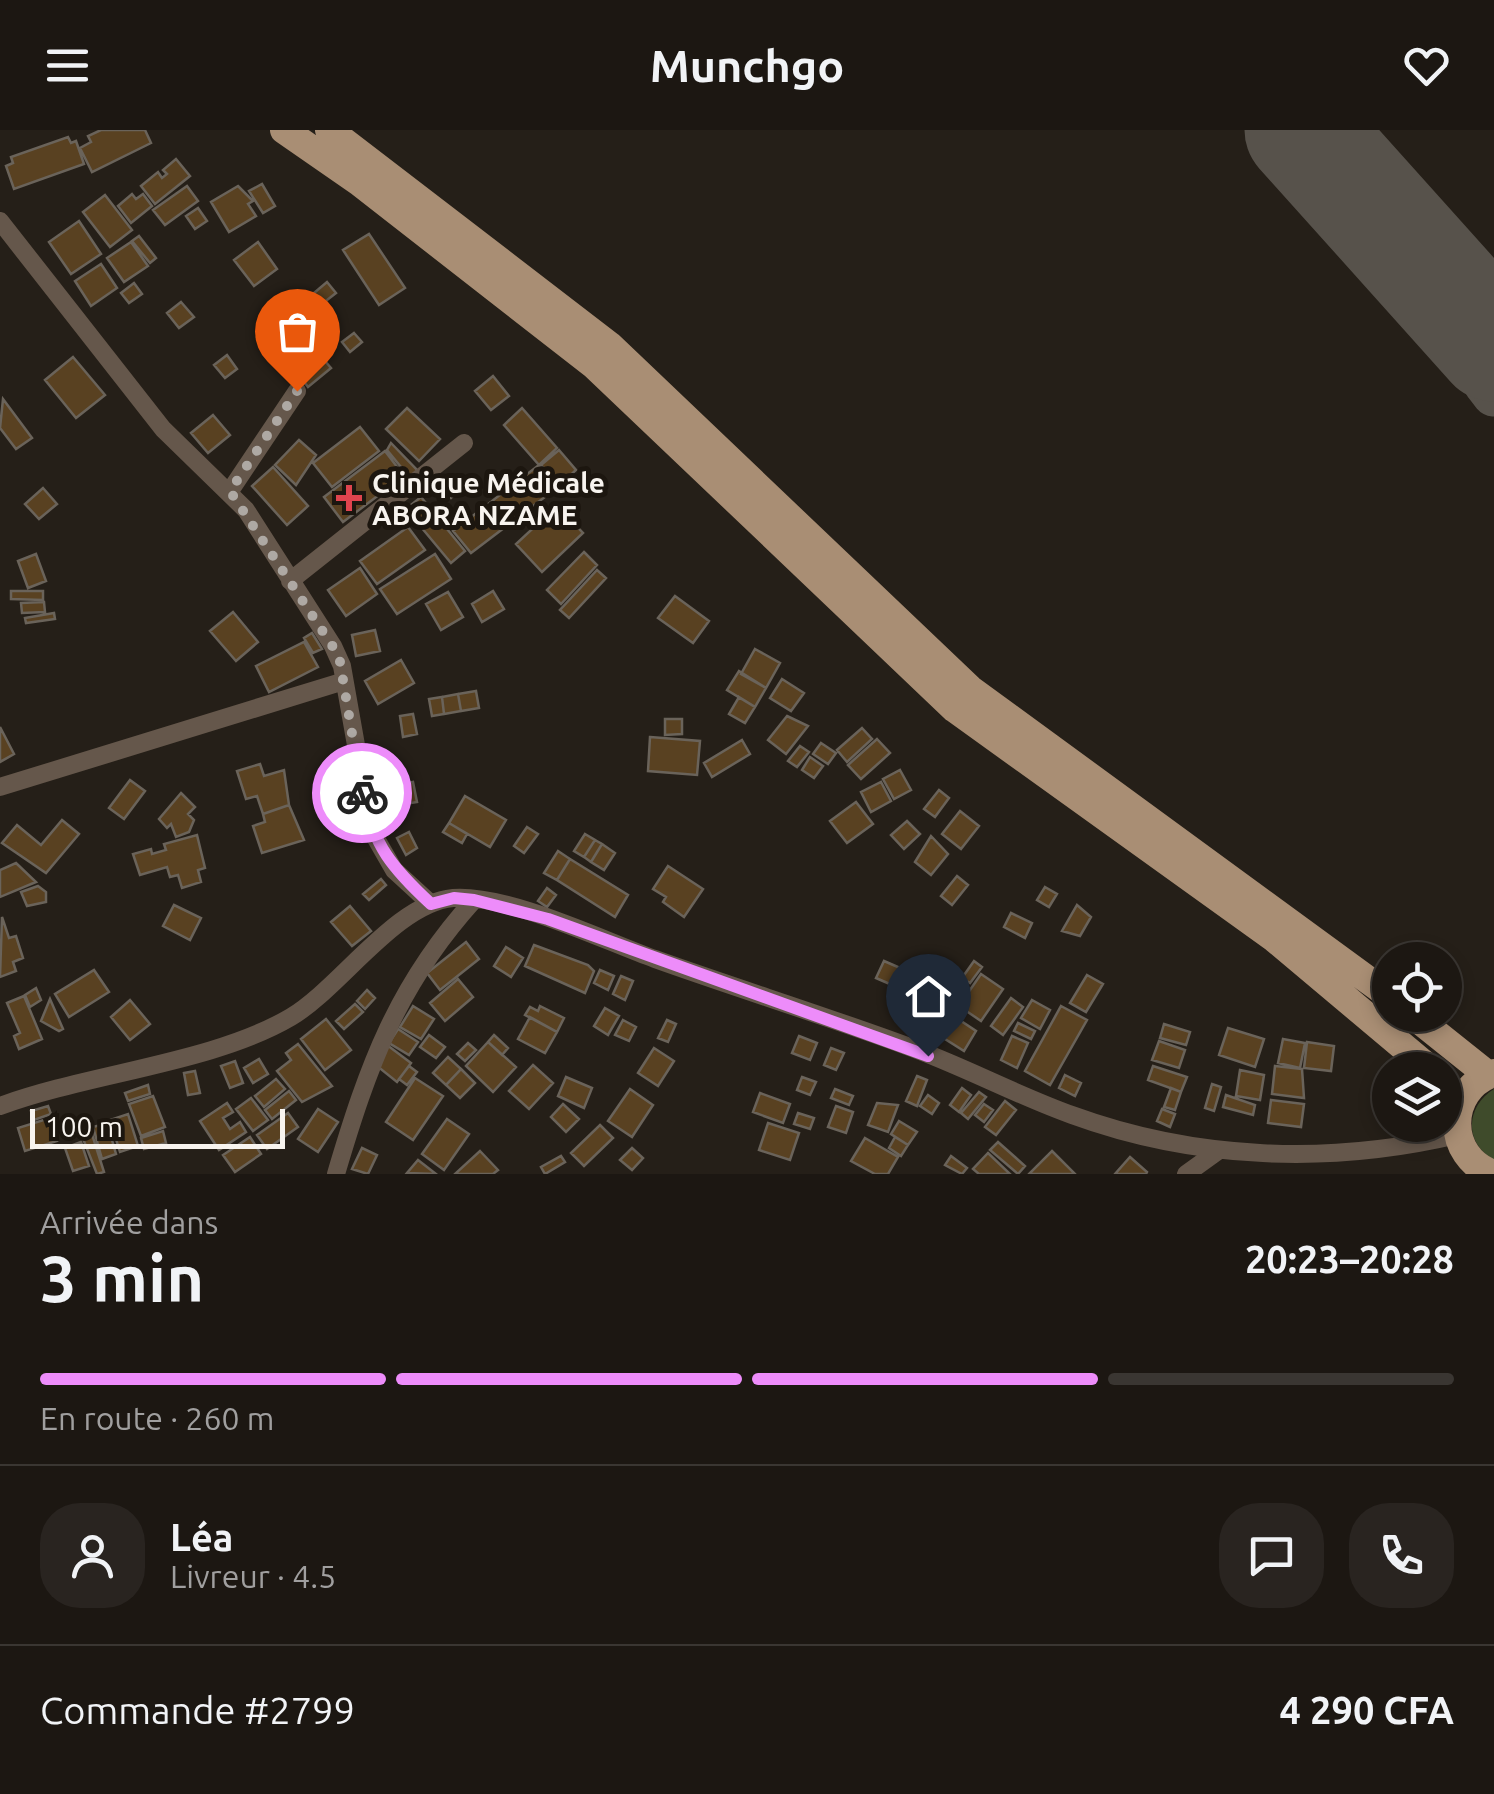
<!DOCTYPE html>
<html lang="fr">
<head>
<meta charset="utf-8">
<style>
	:root { --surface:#1c1712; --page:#292420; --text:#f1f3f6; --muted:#a09f9f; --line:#3a3632; --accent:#ed8cfa }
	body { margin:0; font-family:Ubuntu,sans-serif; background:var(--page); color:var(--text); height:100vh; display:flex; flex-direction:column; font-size:38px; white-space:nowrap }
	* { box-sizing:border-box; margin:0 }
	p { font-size:32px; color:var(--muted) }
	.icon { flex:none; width:55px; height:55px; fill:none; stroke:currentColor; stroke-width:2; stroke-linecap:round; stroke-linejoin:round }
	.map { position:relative; height:1044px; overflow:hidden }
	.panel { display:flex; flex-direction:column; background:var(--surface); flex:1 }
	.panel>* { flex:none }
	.controls { position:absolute; left:1372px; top:812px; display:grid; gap:20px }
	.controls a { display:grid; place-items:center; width:90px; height:90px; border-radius:50%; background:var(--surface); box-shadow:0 5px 15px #0003,0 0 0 2px var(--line); font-size:50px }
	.scale { position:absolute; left:30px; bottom:25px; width:255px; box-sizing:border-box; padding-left:10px; border:5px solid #f8f4ef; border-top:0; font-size:28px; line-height:35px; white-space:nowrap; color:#f8f4ef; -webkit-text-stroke:8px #1c160f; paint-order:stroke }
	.pin { position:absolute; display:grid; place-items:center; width:85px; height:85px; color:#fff; margin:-102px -42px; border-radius:50% 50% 50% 0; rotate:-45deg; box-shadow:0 0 10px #0007 }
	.pin .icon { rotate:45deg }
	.courier { position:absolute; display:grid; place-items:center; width:100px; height:100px; margin:-50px; border:8px solid #ed8cfa; border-radius:50%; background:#fff; color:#222; box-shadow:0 2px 12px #0007 }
	.head em { font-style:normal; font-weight:700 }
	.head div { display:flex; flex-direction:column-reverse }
	.head { display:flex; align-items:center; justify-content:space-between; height:170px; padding:0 40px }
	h1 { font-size:65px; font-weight:700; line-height:75px }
	.bar { display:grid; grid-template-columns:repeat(4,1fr); gap:15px 10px; align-content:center; height:120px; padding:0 40px }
	.bar i { height:12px; border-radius:8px; background:var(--line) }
	.bar .current { background:var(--accent) }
	.bar p { grid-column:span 4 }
	.line { display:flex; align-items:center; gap:25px; padding:0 40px; border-top:2px solid var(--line) }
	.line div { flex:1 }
	.round { display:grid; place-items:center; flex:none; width:105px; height:105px; border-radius:40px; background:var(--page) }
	header { display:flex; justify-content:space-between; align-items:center; height:130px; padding:0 40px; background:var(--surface); font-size:45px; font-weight:700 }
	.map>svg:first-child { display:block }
	.green { fill:#3f4b2b }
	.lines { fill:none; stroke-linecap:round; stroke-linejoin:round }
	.taxiway { stroke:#57524b; stroke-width:45 }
	.runway { stroke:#57524b; stroke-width:115 }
	.building { fill:#594121; stroke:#6a635a; stroke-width:2.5 }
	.minor { stroke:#65574b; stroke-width:18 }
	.primary { stroke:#a98e74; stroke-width:28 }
	.done { stroke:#aea9a4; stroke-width:10; stroke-dasharray:0 18 }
	.route { stroke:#ed8cfa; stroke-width:12 }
	.health-dot { fill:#e0444e; stroke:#1c160f; stroke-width:4 }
	.labels { text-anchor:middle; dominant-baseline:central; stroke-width:10; stroke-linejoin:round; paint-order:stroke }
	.poi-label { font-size:28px; font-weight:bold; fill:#f8f4ef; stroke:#1c160f; text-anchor:start }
</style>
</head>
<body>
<header><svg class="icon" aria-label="menu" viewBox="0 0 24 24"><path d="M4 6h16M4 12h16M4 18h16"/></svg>Munchgo<svg class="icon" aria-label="heart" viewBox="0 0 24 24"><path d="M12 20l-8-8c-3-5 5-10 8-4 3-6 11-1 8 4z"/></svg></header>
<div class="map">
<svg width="1494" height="1044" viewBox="0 0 1494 1044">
	<rect width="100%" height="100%" fill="#251f18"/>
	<path class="green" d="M1494,959V1030C1464,1013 1465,977 1494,959Z"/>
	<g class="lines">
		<path class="taxiway" d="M1402,112L1459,149L1494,151
			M1468,185C1466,218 1473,239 1494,264"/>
		<path class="runway" d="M1302,0L1494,214"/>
	</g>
	<path class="building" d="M101,0H145L151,13L92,42L80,18L91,12L88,6Z
		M68,7L71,13L76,11L84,34L14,59L6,36L13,33L11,27Z
		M176,29L190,46L155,74L141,56L158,42L162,48L167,44L163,40Z
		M262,54L275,76L263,83L249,61Z
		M187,56L198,71L165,95L153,80Z
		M238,56L253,71L248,74L256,86L229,102L211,72Z
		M132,64L136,69L143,64L152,76L131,93L118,76Z
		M105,65L132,100L110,117L83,82Z
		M198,78L207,91L195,99L186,86Z
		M79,91L101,124L71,144L49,112Z
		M369,104L405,158L379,175L343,120Z
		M139,106L156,128L150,133L132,111Z
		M131,112L148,136L124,152L107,128Z
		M258,112L277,139L254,156L234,130Z
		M101,134L117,158L91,176L75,151Z
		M327,152L336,163L322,174L314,163Z
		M134,153L142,164L129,173L121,163Z
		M306,166L320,184L305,196L290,179Z
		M181,172L194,187L179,198L167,183Z
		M286,182L310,210L282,235L257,207Z
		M354,203L362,212L350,222L342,212Z
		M227,225L237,239L225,248L214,235Z
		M73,227L105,265L76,288L45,250Z
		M325,231L331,238L308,257L302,249Z
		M493,246L509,266L491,280L475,261Z
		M3,269L32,308L16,319L0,298Z
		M407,278L440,309L419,331L386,299Z
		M522,278L557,318L539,335L504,295Z
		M213,285L230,305L208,323L191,303Z
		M360,297L379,321L332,357L313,333Z
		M299,310L316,325L296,355L275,335Z
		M391,313L418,341L410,348L387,320Z
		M559,320L576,340L559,356L541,335Z
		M385,321L404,346L343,392L324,367Z
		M539,335L558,357L471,423L453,401Z
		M273,337L308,376L287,395L252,356Z
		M446,349L458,361L451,368L439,355Z
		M43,358L57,374L39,389L25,374Z
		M421,367L465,421L451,433L406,379Z
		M557,376L583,403L542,442L516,414Z
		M408,397L425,420L377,454L360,431Z
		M584,422L597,435L561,474L547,460Z
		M36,424L46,451L28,458L18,431Z
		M435,424L451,449L397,484L380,459Z
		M360,438L377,464L346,486L328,460Z
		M597,440L606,448L569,488L560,480Z
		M11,461H43V470L11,469Z
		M493,461L504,479L482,492L472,474Z
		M448,462L463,487L441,500L426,474Z
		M675,466L709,491L693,513L658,488Z
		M44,472L45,482L22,483L21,473Z
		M233,482L258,512L236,531L210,501Z
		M54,483L55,489L26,493L25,488Z
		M375,500L380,521L356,526L352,505Z
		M312,503L322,519L313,523L304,508Z
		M304,512L318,537L269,562L256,536Z
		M755,519L780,533L766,558L741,544Z
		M401,530L414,553L378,574L365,551Z
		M739,541L766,558L755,577L727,560Z
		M782,549L804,563L791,581L770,568Z
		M476,561L479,578L461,581L458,564Z
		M458,564L461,581L444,584L442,567Z
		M442,567L444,584L432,586L429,569Z
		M739,567L755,577L745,593L729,584Z
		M413,584L417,604L403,607L400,586Z
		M787,586L808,596L786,624L768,610Z
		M665,589H682V604L665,605Z
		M0,597L14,624L0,632Z
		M862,598L872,609L847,632L837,620Z
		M650,607L700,611L697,645L648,641Z
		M877,609L890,623L861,649L848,635Z
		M742,610L750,624L712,647L704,633Z
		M821,613L836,623L828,634L813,624Z
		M800,616L809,622L797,637L788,631Z
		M810,627L823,636L814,648L802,640Z
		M260,634L264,646L284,640L289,675L263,684L257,666L246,669L237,641Z
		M900,640L911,660L894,669L883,649Z
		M130,650L145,661L124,689L109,678Z
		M413,652L417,672L399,675L396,655Z
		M881,652L891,671L871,682L861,662Z
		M939,660L949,668L935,687L924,679Z
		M181,663L195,677L188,684L194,690L189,702L176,707L171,694L167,698L159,689Z
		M465,666L506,690L490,717L449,693Z
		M856,672L873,694L847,713L830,691Z
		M289,675L304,710L262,723L253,696L265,692L263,684Z
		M960,681L979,696L961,719L942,704Z
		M62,690L79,704L46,743L2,713L17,695L41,715Z
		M907,691L920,704L904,719L891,705Z
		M449,693L467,704L462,713L443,702Z
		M527,697L538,704L524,723L514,716Z
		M409,702L417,718L406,725L397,708Z
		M585,704L595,710L584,727L574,721Z
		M197,705L205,738L198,740L201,752L182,758L178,745L170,747L167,737L140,745L133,724L151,719L152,724L166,720L164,714Z
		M931,706L948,724L931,745L915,732Z
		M595,710L602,714L591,732L584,727Z
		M602,714L615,723L604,740L591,732Z
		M558,721L570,729L557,750L544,743Z
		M570,729L628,765L615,787L557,750Z
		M16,733L36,752L0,767V740Z
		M668,736L703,759L684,787L663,772L666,767L653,759Z
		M957,746L968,755L952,775L941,766Z
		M381,749L386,755L369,770L363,764Z
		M38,756L46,762V772L27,776L21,762Z
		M1045,757L1057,764L1049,777L1037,770Z
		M547,758L556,765L547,777L538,771Z
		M174,775L201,788L190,810L163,796Z
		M1077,775L1091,787L1080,806L1062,801Z
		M350,776L371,801L352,816L331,792Z
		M1011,783L1032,793L1025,808L1004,797Z
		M2,787L9,808L16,806L23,828L13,832L16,841L0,847Z
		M466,812L479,829L440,860L427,843Z
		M534,815L588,835L594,841L585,863L525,836Z
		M506,817L523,828L511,847L494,836Z
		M884,831L914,844L908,857L930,867L939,849L944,851L929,885L923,883L926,877L910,870L904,883L890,877L899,858L876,848Z
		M974,831L982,837L970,853L962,848Z
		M919,838L936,846L927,865L910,857Z
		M94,840L109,862L69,887L55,864Z
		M600,840L614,846L608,860L594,853Z
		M981,844L1003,859L981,891L959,876Z
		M1087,845L1103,854L1086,882L1070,873Z
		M621,846L633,851L625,870L613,864Z
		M458,849L473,867L445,891L430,873Z
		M958,852L968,859L957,874L948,867Z
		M36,858L41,870L30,877L25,865Z
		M367,860L375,868L365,879L357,871Z
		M24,866L42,909L19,919L14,906L20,903L7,873Z
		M1011,868L1023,877L1003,905L991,896Z
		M50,869L63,899L59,901L41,891Z
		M130,870L150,894L130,910L111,887Z
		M1032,870L1050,880L1040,899L1021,888Z
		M946,872L955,879L937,907L927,900Z
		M355,874L363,882L344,899L336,891Z
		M413,876L434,889L421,909L400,897Z
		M540,876L564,888L557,902L525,885L530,877L538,881Z
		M1061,876L1087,890L1050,955L1025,941Z
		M605,878L619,886L608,905L594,896Z
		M530,887L557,902L545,923L518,909Z
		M955,887L976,901L964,921L942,907Z
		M326,889L351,920L325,940L301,909Z
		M623,890L636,897L629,911L615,905Z
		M667,890L676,894L668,912L658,908Z
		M1018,893L1035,901L1031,909L1014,901Z
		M1164,894L1190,902L1186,915L1160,908Z
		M1228,898L1264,909L1255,937L1219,925Z
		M398,899L418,912L409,925L389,913Z
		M429,905L445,917L436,928L420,917Z
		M494,905L508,918L502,925L488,912Z
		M799,906L817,913L810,930L792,923Z
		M1012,906L1028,913L1017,938L1001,930Z
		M1283,909L1305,913L1300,938L1278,933Z
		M1159,911L1185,920L1179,938L1152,930Z
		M488,912L516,937L493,962L466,936Z
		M1307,912L1334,916L1331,941L1304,938Z
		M468,913L476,920L465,931L457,924Z
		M298,914L332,956L302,972L277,941L291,930L286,923Z
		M387,915L411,933L397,952L377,936Z
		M654,918L674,931L658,956L638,943Z
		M831,918L844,923L836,940L824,935Z
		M448,927L461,939L446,955L433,943Z
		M259,929L268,944L253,953L244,938Z
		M235,931L243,953L230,958L221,936Z
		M533,935L553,953L529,979L509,961Z
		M409,936L417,942L407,955L399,949Z
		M1153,936L1187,947L1181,962L1148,950Z
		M1275,936L1302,939L1304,968L1272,964Z
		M461,939L475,953L460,968L446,955Z
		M1240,940L1264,945L1260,970L1236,966Z
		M195,941L200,963L188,965L184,943Z
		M1065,945L1081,953L1075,966L1059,958Z
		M917,946L927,950L917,976L906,971Z
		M566,947L592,958L584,978L558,966Z
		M802,947L816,952L810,965L797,960Z
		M415,948L443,966L413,1010L386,992Z
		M276,949L285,959L264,977L255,966Z
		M1212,954L1221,957L1214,981L1205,978Z
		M148,955L150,964L128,971L125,963Z
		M962,958L971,965L959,982L950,975Z
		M1171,958L1181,962L1175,980L1164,977Z
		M630,959L653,975L632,1007L608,991Z
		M835,959L853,966L849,975L831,968Z
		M289,961L296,970L272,989L265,980Z
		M979,962L986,967L968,989L961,983Z
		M760,963L790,974L783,993L753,982Z
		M928,965L939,973L932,984L920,976Z
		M1226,965L1255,975L1253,985L1223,977Z
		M153,966L165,997L141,1006L129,974Z
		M251,968L268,990L253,1001L236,979Z
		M1271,970L1304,974L1301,997L1268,993Z
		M1005,971L1016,980L996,1005L985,997Z
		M227,973L233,982L223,988L230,999L240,992L246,1002L219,1020L200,991Z
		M877,973L898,975L888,1002L868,995Z
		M563,974L579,989L566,1002L551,987Z
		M984,974L993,980L984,992L975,985Z
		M48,976L51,984L34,990L31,981Z
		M836,976L853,982L846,1003L828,997Z
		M318,979L338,992L318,1022L298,1009Z
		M1162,979L1175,984L1170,997L1157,991Z
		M288,983L298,997L267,1019L257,1005Z
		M798,983L814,988L810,999L794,994Z
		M128,984L138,1016L120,1022L110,990Z
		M50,988L57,1011L25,1021L18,998Z
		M447,989L469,1004L444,1040L422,1024Z
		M899,991L917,1002L908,1015L891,1004Z
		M107,993L116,1024L102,1029L93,997Z
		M768,993L799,1003L790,1030L759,1020Z
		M600,995L613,1008L584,1036L571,1023Z
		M90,998L104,1042L97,1044L80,1001Z
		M163,1001L166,1013L144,1019L141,1008Z
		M250,1007L261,1024L235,1042L223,1025Z
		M895,1007L908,1015L901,1026L889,1018Z
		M865,1008L898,1027L888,1044H875L851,1031Z
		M81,1012L89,1036L73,1041L65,1018Z
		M998,1012L1025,1036L1018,1044L990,1020Z
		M362,1018L377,1025L368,1044L352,1039Z
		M632,1018L643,1028L632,1040L620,1030Z
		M480,1021L498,1040L493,1044H455Z
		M1052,1021L1075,1044H1029Z
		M988,1023L1010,1044H979L973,1039Z
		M561,1026L565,1032L545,1044L541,1037Z
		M951,1026L967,1038L962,1044L945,1035Z
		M1130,1027L1147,1042L1146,1044H1115Z
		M418,1030L436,1044L407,1043Z"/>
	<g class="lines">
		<path class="minor" d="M0,91L163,299L246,380L333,516L342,536L371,700L394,740L431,774
			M230,361L297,261
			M290,451L464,313
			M0,657L341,552
			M0,976C89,943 213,933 291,887C340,858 396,773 453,768C508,764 602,810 655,829C739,859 823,885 907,916C963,936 1016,965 1072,985C1195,1030 1330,1035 1457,1005
			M336,1044C368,936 397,855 474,770
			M1186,1044L1218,1021"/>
		<path class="primary" d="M284,0L359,52L595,236L955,579L1275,809L1431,940
			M329,0L609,215L970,559L1390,866
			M1413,885L1488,945
			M1494,943C1445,959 1445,1028 1494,1044"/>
	</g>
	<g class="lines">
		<path class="done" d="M297,261L230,361L339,526L362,663"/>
		<path class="route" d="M362,663C374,716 392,738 431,774L454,768L474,770L548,789L928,926"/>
	</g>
	<path class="health-dot" d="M344 353h10v10h10v10h-10v10h-10v-10h-10v-10h10z"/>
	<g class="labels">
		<g class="poi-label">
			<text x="372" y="352">Clinique Médicale<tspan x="372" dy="32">ABORA NZAME</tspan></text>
		</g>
	</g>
</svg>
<div class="controls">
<a><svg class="icon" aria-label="locate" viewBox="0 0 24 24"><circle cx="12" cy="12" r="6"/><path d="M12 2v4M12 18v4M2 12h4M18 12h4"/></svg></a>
<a><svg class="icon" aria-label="layers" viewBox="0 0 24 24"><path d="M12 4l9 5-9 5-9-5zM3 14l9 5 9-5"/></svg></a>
</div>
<div class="scale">100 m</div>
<div class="pin" style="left:297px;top:261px;background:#ea580c"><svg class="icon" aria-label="bag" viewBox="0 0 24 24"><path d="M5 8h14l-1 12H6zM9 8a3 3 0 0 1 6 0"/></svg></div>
<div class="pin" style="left:928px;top:926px;background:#1f2937"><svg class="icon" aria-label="home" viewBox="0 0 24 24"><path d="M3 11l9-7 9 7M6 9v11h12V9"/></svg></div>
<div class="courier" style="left:362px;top:663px"><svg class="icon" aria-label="bike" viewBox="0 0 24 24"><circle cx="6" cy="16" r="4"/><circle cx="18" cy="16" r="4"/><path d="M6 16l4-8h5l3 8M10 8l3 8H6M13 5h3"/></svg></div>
</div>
<section class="panel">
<div class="head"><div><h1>3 min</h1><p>Arrivée dans</p></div><em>20:23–20:28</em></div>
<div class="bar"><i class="current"></i><i class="current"></i><i class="current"></i><i></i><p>En route · 260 m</p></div>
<div class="line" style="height:180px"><a class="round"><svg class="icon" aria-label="person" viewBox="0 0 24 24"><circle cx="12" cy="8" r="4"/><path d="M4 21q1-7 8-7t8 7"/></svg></a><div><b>Léa</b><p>Livreur · 4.5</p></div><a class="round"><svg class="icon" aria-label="chat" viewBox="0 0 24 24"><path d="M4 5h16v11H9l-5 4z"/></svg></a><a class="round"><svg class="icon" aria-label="phone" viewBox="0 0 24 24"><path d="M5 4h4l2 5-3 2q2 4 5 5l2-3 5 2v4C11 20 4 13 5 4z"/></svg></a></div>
<div class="line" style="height:130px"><div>Commande #2799</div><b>4 290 CFA</b></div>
</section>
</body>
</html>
